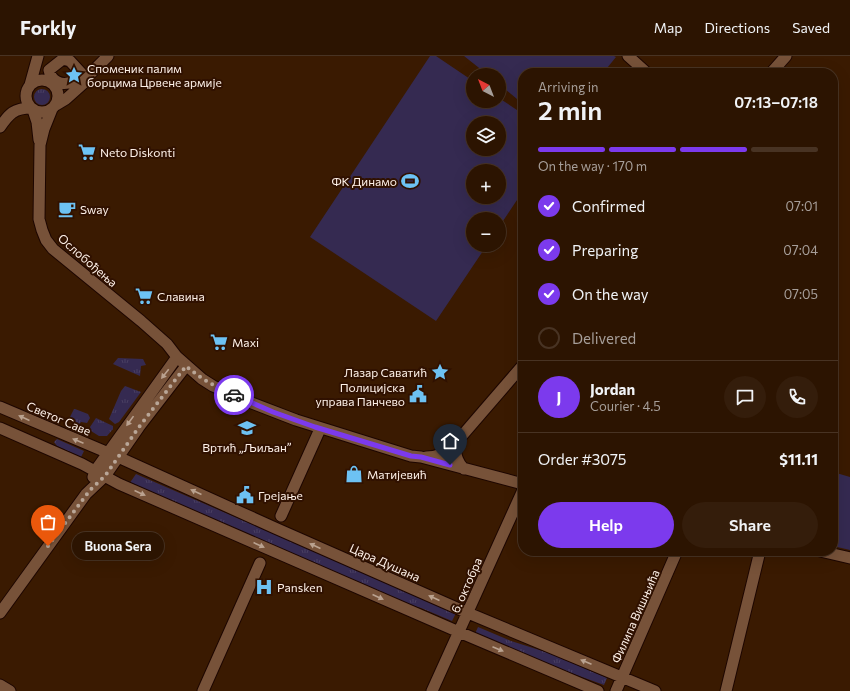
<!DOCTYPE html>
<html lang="en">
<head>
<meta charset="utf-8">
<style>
	:root { --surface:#2c1401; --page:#341d0b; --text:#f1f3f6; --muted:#a69e99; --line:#483323; --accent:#7c3aed }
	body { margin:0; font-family:Commissioner,sans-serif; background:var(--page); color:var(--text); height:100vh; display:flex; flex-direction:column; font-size:15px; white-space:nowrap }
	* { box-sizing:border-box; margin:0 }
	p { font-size:13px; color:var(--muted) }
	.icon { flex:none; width:22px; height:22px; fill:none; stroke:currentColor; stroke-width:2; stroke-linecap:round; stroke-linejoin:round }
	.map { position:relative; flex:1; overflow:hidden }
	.details { position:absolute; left:518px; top:12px; width:320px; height:488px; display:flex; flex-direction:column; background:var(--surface); border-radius:16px; box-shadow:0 4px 16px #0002,0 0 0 1px var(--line) }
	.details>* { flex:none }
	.needle { width:26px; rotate:318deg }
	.tools { position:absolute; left:466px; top:12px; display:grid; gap:8px }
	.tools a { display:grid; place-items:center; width:40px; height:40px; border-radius:50%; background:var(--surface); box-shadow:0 4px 16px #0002,0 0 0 1px var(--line); font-size:20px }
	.pin { position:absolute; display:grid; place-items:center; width:34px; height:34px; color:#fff; margin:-41px -17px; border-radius:50% 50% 50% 0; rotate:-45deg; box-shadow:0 0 4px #0007 }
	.pin .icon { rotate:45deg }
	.courier { position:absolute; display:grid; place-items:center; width:40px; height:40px; margin:-20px; border:3px solid #7c3aed; border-radius:50%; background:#fff; color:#222; box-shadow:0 1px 5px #0007 }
	.bubble { position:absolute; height:28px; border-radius:14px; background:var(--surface); box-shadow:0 4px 16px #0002,0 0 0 1px var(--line); font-size:13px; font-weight:600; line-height:28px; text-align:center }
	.overview em { font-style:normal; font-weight:600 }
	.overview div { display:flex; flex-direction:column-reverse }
	.overview { display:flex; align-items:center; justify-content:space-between; height:68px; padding:0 20px }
	h1 { font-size:26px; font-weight:600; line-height:30px }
	.bar { display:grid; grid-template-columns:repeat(4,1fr); gap:6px 4px; align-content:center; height:48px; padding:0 20px }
	.bar i { height:5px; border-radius:3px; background:var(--line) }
	.bar .current { background:var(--accent) }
	.bar p { grid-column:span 4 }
	.line { display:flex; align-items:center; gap:10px; padding:0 20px; border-top:1px solid var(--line) }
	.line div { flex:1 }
	.round { display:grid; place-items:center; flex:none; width:42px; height:42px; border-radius:21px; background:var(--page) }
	ol { padding:0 20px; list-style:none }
	li { display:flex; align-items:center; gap:12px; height:44px }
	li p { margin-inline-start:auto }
	li .icon { padding:4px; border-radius:50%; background:var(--accent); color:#fff; stroke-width:4 }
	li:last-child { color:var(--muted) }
	li i { width:22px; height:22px; border:2px solid var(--line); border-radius:50% }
	.action { display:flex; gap:8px; margin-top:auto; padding:8px 20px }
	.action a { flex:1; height:46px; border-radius:24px; background:var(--accent); color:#fff; font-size:16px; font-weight:600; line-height:46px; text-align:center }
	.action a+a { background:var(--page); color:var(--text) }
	header { display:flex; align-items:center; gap:24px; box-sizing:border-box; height:56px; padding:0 20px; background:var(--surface); border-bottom:1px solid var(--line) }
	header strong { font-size:19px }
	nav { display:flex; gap:22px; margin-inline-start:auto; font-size:14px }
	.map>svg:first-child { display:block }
	.grass { fill:url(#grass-tufts) }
	.green { fill:#352a51; fill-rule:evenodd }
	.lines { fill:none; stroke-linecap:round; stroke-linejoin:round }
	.minor-casing { stroke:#1d0600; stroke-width:13 }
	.minor { stroke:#775239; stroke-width:11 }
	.oneway { fill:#baa290 }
	.done { stroke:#b9a697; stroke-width:4; stroke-dasharray:0 7.2 }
	.route { stroke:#7c3aed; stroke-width:5 }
	.labels { text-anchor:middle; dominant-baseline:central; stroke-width:4; stroke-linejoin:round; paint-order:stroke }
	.poi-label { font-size:12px; fill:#fef1e8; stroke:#301100; text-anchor:start }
	.street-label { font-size:12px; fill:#fef1e8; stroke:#301100 }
</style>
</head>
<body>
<header>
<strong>Forkly</strong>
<nav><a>Map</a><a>Directions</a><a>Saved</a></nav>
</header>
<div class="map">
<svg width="850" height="635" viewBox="0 0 850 635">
	<defs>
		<pattern id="grass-tufts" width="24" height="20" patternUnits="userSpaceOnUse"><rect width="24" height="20" fill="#352a51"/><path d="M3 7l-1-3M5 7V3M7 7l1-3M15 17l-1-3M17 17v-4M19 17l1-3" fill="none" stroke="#493f62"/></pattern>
	</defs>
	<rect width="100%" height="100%" fill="#3a1a01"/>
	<path class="grass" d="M34 41a8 8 0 1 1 16 0a8 8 0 1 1-16 0Z
		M118,302L143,303L146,309L141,310L140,320L113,308Z
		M125,330L141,336L119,366L115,368L109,363L121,335Z
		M74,353H75L88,358L90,362L87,367L81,366L78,370L74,367L70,361Z
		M96,362L113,370V373L107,380H99L91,375L90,371Z
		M57,383L84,395L81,401L57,390L54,386Z
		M136,418L456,557L452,565L421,552L403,547L129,428Z
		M478,571L511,585L549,597L607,622L604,629L571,617L550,611L475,578Z"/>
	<path class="green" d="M430,0H436L473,25V45H499V42L523,58V135L499,171V163H473V189H487L436,265L310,181ZM473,67H499V93H473ZM473,115H499V141H473Z
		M464,0H614L616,1L603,17H523V48L499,28V19H488Z
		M833,416L850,421V494L833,490Z"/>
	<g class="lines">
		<g class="minor-casing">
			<path id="minor" d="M628,0L647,17
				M63,3L70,5L82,18C79,20 75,24 72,26C61,30 51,25 49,14Z
				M771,17L786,0
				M26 40a16 16 0 1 1 32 0a16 16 0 1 1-32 0Z
				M77,28L91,17L108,0
				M30,29L38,0
				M56,49L66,43L85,26
				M52,53L44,73L40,89L39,163L42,174L46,184L53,193L141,265L167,288L177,301L202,323L213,330L252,347L296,364L411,400L421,401L523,428
				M33,54L37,66L39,84
				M0,71C9,58 14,52 31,52
				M0,351L118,401L275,472L468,557L655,635
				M0,372L82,408L119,428L459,576L598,635
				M454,389C456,399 457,406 464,413
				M426,401C438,401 445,397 454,389L523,309
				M93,421L95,415L177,301
				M281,460L320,373
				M820,495L850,502
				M0,557L86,438L105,420L139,371L186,310
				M0,629L10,635
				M203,635L260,507
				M432,635L523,434
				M616,635L677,495
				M726,635L760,495"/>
		</g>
		<use href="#minor" class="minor"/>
	</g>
	<defs><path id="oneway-solid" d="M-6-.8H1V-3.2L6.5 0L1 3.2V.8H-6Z"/></defs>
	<g class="oneway">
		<use href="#oneway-solid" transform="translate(165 318) rotate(128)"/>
		<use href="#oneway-solid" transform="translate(24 362) rotate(-156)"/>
		<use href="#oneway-solid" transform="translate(130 365) rotate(126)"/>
		<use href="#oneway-solid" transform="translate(78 385) rotate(-157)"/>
		<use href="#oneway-solid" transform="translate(196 436) rotate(-156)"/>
		<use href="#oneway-solid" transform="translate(140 437) rotate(24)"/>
		<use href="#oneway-solid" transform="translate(259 489) rotate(24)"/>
		<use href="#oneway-solid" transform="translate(315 490) rotate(-156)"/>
		<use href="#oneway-solid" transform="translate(378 541) rotate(24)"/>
		<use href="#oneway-solid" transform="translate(434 542) rotate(-156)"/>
		<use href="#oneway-solid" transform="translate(498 593) rotate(23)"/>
		<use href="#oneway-solid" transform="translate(586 606) rotate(-157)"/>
	</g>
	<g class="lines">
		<path class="done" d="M48,490L90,434L105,420L139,371L186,310C201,323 216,331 234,339"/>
		<path class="route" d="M234,339L273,356L315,371L411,400L421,401L450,409"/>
	</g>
	<defs>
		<g id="sight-bare" transform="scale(1.38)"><path d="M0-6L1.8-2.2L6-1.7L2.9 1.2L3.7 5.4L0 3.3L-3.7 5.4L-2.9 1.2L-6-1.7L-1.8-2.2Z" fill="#6dc2f3" stroke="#301100" stroke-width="2.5" paint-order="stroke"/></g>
		<g id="supermarket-bare" transform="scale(1.38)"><path d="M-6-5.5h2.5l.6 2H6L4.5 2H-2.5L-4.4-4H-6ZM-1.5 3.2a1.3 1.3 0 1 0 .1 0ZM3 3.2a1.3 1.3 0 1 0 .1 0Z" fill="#6dc2f3" stroke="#301100" stroke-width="2.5" paint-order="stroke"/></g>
		<g id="stadium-bare" transform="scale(1.38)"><path d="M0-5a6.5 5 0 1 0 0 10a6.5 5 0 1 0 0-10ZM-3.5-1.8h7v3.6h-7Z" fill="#6dc2f3" stroke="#301100" stroke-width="2.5" paint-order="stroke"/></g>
		<g id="cafe-bare" transform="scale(1.38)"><path d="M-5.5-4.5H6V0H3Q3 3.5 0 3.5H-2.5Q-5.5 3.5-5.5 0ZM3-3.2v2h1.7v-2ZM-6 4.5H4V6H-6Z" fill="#6dc2f3" stroke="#301100" stroke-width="2.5" paint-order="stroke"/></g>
		<g id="civic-bare" transform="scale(1.38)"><path d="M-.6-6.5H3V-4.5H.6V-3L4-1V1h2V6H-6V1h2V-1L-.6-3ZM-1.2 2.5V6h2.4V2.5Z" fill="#6dc2f3" stroke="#301100" stroke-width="2.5" paint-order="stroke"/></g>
		<g id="school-bare" transform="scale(1.38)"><path d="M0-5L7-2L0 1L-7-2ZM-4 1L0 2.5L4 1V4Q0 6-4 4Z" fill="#6dc2f3" stroke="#301100" stroke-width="2.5" paint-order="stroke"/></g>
		<g id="shop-bare" transform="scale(1.38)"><path d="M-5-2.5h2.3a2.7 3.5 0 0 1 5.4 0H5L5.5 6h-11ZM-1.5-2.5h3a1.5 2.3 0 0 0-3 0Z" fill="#6dc2f3" stroke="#301100" stroke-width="2.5" paint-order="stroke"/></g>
		<g id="hospital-bare" transform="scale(1.38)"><path d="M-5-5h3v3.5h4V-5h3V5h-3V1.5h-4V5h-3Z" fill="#6dc2f3" stroke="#301100" stroke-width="2.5" paint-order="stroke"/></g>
	</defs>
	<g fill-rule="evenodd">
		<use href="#sight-bare" x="74" y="19"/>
		<use href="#supermarket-bare" x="87" y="96"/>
		<use href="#stadium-bare" x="410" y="125"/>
		<use href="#cafe-bare" x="67" y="153"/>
		<use href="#supermarket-bare" x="144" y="240"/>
		<use href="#supermarket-bare" x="219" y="286"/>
		<use href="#sight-bare" x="440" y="316"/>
		<use href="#civic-bare" x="418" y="338"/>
		<use href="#school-bare" x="247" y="372"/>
		<use href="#shop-bare" x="354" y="418"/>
		<use href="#civic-bare" x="245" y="439"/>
		<use href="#hospital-bare" x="264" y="531"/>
	</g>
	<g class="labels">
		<g class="poi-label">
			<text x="87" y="12">Споменик палим<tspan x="87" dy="14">борцима Црвене армије</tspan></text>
			<text x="100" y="96">Neto Diskonti</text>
			<text x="397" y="125" text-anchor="end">ФК Динамо</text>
			<text x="80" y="153">Sway</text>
			<text x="157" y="240">Славина</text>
			<text x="232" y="286">Maxi</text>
			<text x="427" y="316" text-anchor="end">Лазар Саватић</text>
			<text x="405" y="331" text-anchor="end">Полицијска<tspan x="405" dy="14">управа Панчево</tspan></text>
			<text x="247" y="391" text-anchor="middle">Вртић „Љиљан”</text>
			<text x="367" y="418">Матијевић</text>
			<text x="258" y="439">Грејање</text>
			<text x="277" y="531">Pansken</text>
		</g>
		<g class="street-label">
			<text transform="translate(88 204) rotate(41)">Ослобођења</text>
			<text transform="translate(59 362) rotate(23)">Светог Саве</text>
			<text transform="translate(385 506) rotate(24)">Цара Душана</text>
			<text transform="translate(466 529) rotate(-66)">6. октобра</text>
			<text transform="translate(635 560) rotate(-66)">Филипа Вишњића</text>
		</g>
	</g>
</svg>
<div class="tools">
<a><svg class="needle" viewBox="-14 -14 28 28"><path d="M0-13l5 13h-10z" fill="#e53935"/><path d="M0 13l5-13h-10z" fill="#a69e99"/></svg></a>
<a><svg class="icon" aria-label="layers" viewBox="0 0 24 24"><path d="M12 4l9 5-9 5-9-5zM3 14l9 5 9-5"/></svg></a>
<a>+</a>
<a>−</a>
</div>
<div class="pin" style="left:48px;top:490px;background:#ea580c"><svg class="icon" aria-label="bag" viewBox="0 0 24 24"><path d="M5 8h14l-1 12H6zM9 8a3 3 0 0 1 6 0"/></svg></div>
<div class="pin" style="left:450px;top:409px;background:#1f2937"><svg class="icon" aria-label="home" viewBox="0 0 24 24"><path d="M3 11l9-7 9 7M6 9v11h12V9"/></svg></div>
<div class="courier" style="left:234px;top:339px"><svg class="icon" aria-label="car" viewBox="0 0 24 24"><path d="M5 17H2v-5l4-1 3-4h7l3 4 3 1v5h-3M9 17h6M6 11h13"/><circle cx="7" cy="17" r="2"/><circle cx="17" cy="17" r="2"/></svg></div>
<div class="bubble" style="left:72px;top:476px;width:92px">Buona Sera</div>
<section class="details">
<div class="overview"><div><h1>2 min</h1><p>Arriving in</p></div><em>07:13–07:18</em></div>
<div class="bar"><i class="current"></i><i class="current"></i><i class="current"></i><i></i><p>On the way · 170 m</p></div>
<ol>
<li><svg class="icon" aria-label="check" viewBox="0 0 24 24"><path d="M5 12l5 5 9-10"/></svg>Confirmed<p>07:01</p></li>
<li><svg class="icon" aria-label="check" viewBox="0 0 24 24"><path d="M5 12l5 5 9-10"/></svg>Preparing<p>07:04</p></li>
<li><svg class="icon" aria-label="check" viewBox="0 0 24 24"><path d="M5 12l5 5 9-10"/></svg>On the way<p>07:05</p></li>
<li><i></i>Delivered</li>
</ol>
<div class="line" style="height:72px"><b class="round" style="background:var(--accent);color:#fff">J</b><div><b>Jordan</b><p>Courier · 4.5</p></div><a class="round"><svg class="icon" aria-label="chat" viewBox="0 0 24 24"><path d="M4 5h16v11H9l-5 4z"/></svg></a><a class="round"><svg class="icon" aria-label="phone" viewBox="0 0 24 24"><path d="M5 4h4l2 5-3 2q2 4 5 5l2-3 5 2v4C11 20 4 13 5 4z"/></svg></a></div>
<div class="line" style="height:52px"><div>Order #3075</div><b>$11.11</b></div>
<div class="action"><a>Help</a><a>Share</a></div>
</section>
</div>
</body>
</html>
